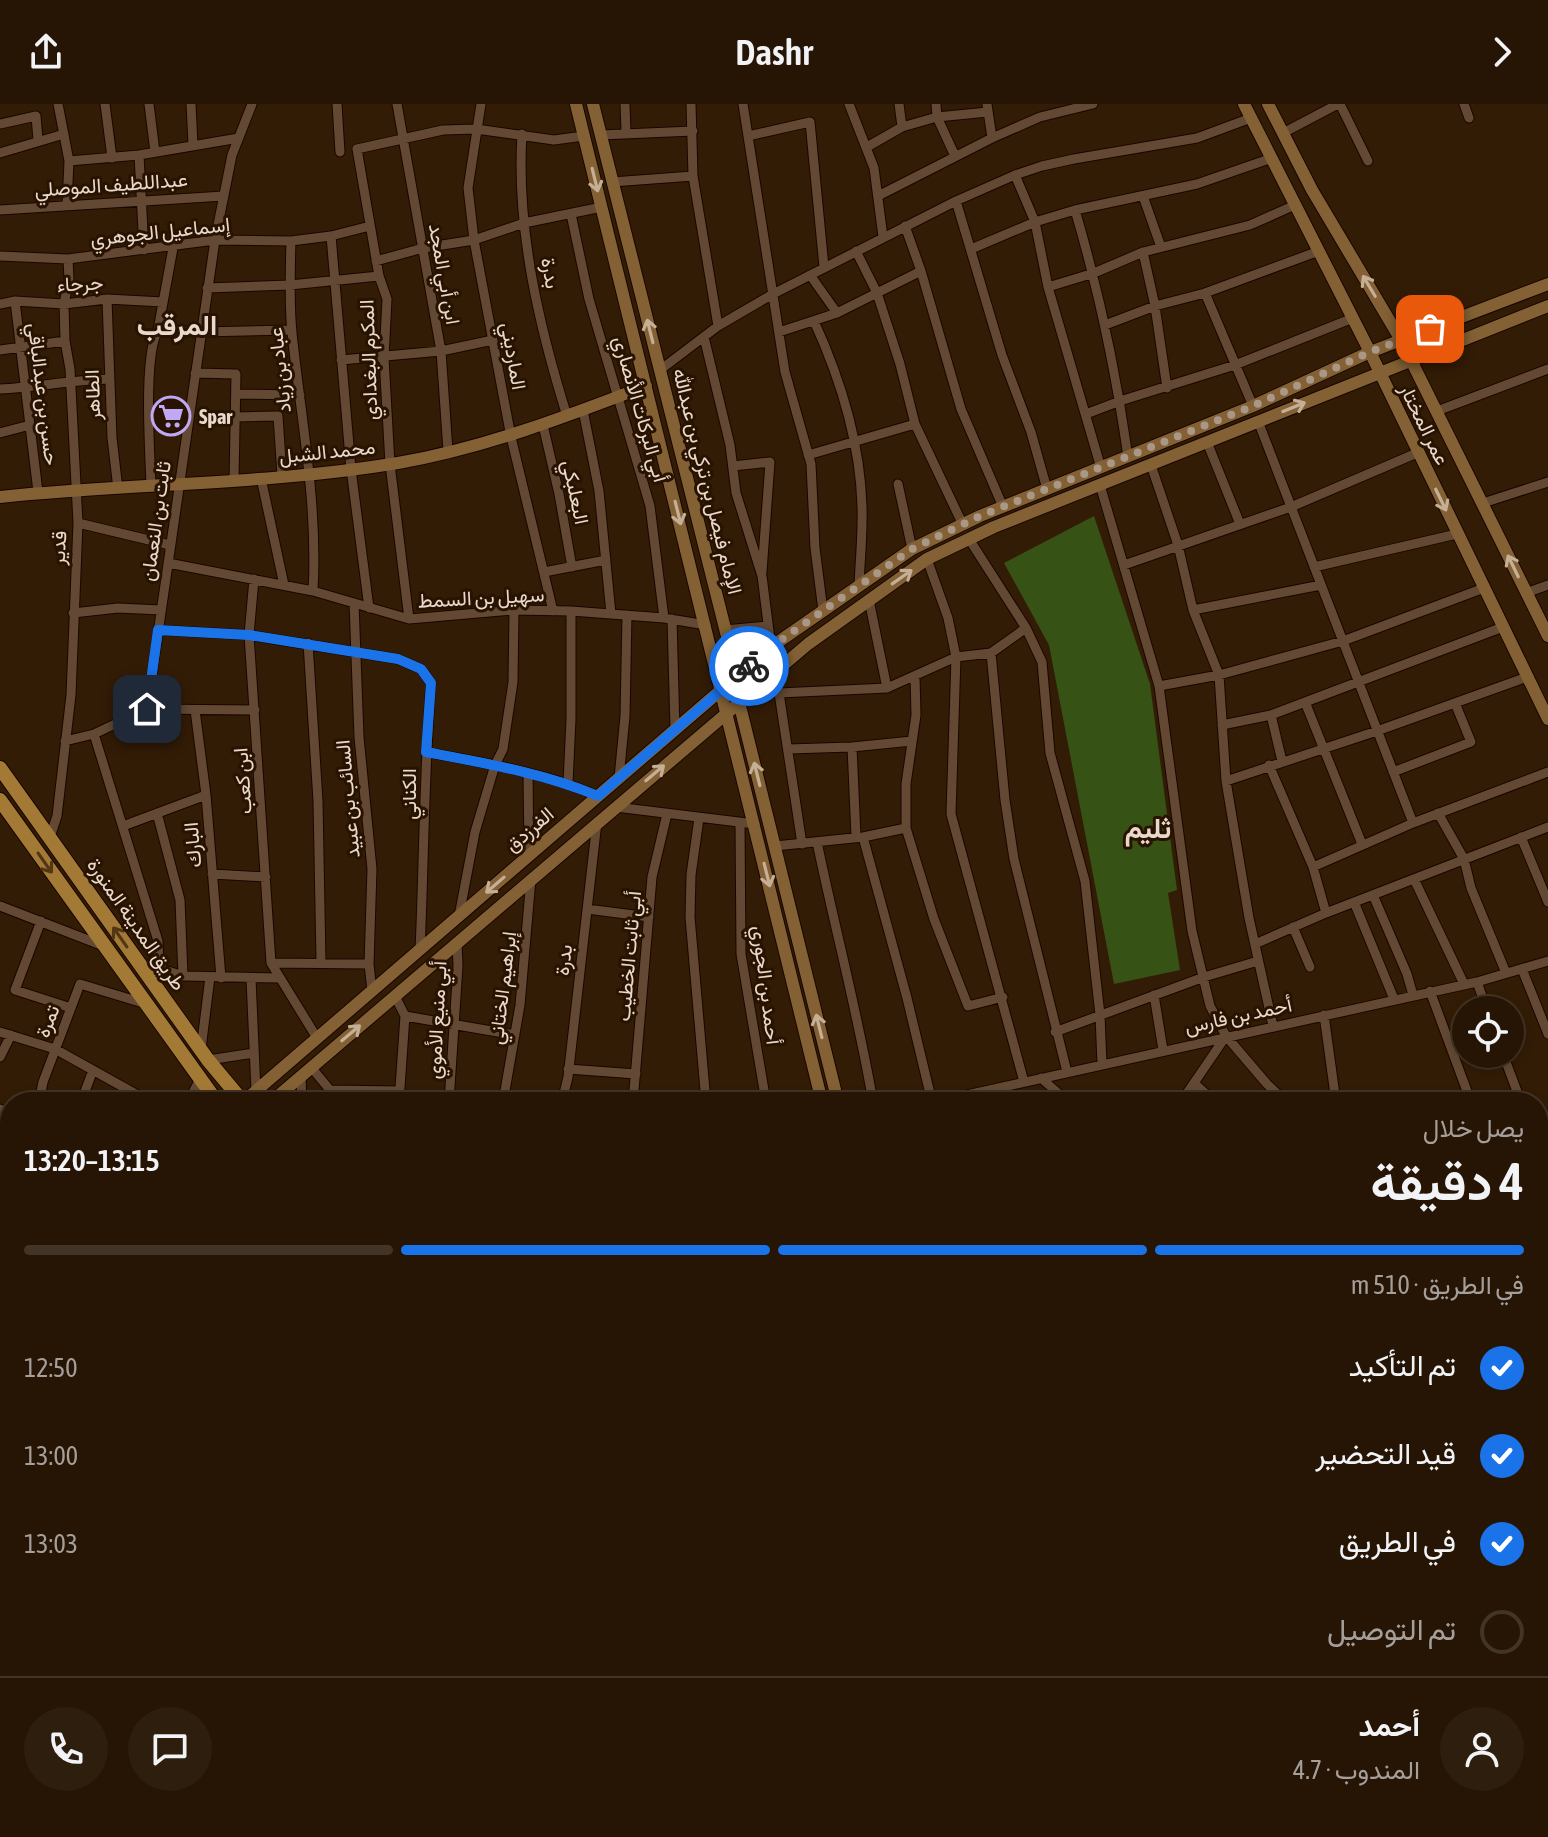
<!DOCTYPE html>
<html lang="ar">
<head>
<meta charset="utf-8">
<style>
	:root { --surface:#261504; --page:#2e1e0e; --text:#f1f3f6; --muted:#a49f9a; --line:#423426; --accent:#1a73e8 }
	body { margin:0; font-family:"Asap Condensed",Vazirmatn,sans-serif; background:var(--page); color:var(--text); direction:rtl; height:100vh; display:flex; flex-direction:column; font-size:30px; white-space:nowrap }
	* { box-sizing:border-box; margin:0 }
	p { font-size:26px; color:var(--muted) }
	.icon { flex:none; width:44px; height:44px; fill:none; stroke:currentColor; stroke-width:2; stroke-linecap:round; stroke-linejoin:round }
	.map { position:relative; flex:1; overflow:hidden; direction:ltr }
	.details { position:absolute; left:0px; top:988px; width:1548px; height:746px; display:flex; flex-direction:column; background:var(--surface); border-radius:32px 32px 0 0; box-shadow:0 4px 12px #0003,0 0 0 2px var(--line); direction:rtl }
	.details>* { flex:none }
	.fabs { position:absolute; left:1452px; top:892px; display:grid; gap:16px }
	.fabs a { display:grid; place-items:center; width:72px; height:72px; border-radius:50%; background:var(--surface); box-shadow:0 4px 12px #0003,0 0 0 2px var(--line); font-size:40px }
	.pin { position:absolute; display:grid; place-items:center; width:68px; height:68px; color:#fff; margin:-34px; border-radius:16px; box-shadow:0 4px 12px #0006 }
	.courier { position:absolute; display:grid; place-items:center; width:80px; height:80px; margin:-40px; border:6px solid #1a73e8; border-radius:50%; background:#fff; color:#222; box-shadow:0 2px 10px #0007 }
	.headline em { font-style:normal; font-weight:600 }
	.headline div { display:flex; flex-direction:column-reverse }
	.headline { display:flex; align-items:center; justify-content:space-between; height:136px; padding:0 24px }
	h1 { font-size:52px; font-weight:600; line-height:60px }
	.bar { display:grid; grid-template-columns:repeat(4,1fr); gap:12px 8px; align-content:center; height:96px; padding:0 24px }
	.bar i { height:10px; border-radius:6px; background:var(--line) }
	.bar .on { background:var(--accent) }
	.bar p { grid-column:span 4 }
	.line { display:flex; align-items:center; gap:20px; padding:0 24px; border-top:2px solid var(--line) }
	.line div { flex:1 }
	.round { display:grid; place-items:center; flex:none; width:84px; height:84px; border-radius:42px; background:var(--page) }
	ol { padding:0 24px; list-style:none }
	li { display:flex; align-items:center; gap:24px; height:88px }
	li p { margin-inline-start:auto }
	li .icon { padding:8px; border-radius:50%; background:var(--accent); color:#fff; stroke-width:4 }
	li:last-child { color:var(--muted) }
	li i { width:44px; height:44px; border:4px solid var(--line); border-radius:50% }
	header { display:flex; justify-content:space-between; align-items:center; height:104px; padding:0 24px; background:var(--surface); font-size:36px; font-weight:600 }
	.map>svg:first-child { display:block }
	.green { fill:#365315 }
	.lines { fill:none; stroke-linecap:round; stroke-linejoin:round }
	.street-casing { stroke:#190600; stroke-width:11 }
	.secondary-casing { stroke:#190600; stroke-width:14 }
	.primary-casing { stroke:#190600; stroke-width:16 }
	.street { stroke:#634933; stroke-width:9 }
	.secondary { stroke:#836134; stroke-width:12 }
	.primary { stroke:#a37936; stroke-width:14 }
	.oneway { stroke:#c5af97 }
	.oneway2 { stroke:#533613 }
	.done { stroke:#a99787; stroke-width:8; stroke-dasharray:0 14.4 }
	.route { stroke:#1a73e8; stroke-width:10 }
	.labels { text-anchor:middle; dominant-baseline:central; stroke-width:6; stroke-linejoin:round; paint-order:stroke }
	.street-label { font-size:20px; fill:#e9d9cc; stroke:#281200 }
	.poi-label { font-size:20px; font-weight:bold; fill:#e9d9cc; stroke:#281200; text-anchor:start }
	.district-label { font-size:28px; font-weight:bold; fill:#e9d9cc; stroke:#281200 }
</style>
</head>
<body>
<header><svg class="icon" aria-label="forward" viewBox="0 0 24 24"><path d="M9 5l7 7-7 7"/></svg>Dashr<svg class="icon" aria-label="share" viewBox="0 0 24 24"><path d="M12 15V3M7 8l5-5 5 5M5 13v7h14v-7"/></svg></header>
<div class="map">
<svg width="1548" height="1733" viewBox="0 0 1548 1733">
	<rect width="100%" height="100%" fill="#331c06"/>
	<path class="green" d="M1094,412L1150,580L1177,786L1168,789L1180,866L1114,880L1049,541L1004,459Z"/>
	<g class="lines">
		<g class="street-casing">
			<path id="street" d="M58,0L69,57L67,101
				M105,0L112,54
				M149,0L155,48
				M191,0L193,41
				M337,0L340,48
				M397,0L441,247L448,347
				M481,0L468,84L474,136L511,333L553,507
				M625,0L626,28
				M691,0L693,72L718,222
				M743,0L785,268L811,360L815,444L823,507
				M849,0L874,64L883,133
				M899,0L902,23
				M936,0L937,13L955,52
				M987,0L992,34
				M1340,0L1368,57
				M1464,0L1469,14
				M0,20L36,12L38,36
				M1283,29L1338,0
				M522,30C516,125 539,222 567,312
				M600,31L693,27
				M748,32L810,18L824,163
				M867,43L902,23L937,13L988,8
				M0,49L64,30
				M139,51L144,146
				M69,57L139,51L239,34
				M1015,71L1035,118L1048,183L1101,364
				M612,78L693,72
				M878,92L992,34L1040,13L1093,0
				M1143,92L1161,143
				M956,97L1002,251L1031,328L1047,385
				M0,106L224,92
				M1075,106C1099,187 1116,269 1128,353
				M571,110L589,195L650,402L664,514
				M905,122L921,167L961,305L1003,403
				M331,132L351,365L369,504
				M291,137C290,168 289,199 292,229C301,315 318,400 313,487
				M971,145L1035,118L1075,106L1197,80L1272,54
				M856,147L877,189L900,260L915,320L963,421
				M1143,148L1155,202L1167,284
				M0,152L68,155L215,136L291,137L331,132L370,122
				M376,157L423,144L474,136L524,119L602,103
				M810,171L837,209
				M1048,183L1094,169L1143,148L1250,121L1295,101
				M207,184L290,181L379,172
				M1205,189L1253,302
				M107,195L112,334L118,385
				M15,197L38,388
				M0,200L15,197L64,200L107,195L163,198
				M814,217C841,276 860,337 862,402C863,428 860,456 859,482
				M1105,221L1155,202L1205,189L1319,147
				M158,226L201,228L292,226
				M779,228L837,209L921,167
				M704,233L730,341L736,389L762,472L771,543
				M0,246L65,237
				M341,256L441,247L493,236
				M660,266L718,222L773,190L956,97L1015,71L1042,62L1074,55L1197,34L1251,14
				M195,269L236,270L234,377
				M0,285C37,283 73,276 110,275
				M236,290L300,291
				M583,306L599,387L611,510
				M1437,307L1548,265
				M1086,310L1120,297L1235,261L1353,214
				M235,313L278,312L282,372
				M1258,317L1413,719
				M543,321L559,390L572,463
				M0,329L30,321
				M1207,338L1240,420
				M808,351L915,320
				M1151,361L1178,441L1193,506L1219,571L1226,677L1249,814L1273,922
				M733,362L770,358L762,468
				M261,374L284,481
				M898,380L912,445
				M1100,381L1159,582L1192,827L1210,902L1226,932L1267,980L1286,998
				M151,383C150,348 143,252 158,226L173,144
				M1483,399L1548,378
				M78,419L170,441
				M969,435L1026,524L1042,558L1050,649L1085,777L1100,911L1102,960
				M927,455L948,514L956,553L951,710L1024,978
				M168,459L313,487L409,515L514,506L571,507L664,514L706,521
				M1124,461L1291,403L1417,349
				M1314,463L1457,430
				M544,468L606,456
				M254,475L249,531L271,859L317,934
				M1526,489L1548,481
				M869,496L887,584
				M354,499L359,633L372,765L369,860L372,887
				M1193,506L1321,481
				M73,509L118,504L161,506
				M409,515L390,360L384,254L387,195L379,172L357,45L443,26L476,25L554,36L584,32
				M672,515L675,626
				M158,526L249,531L398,555L421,565L431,579C424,668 424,757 420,846
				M725,526L767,522
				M308,539L318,697L321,858
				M991,549L1005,696L1014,755L1067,968
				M915,572L916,611L906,680V724L934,815L968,902L1003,893
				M1159,582L1219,571L1343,537L1484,484
				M1305,598L1362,740
				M147,605L215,136L232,51L252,0
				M195,606L206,691L221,874
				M1271,611L1282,657
				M1222,621L1271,611L1503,523
				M94,630L158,837L159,864
				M65,637L94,630L147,605L255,606
				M852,643L856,732
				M788,645L852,643L912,637
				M426,648C484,659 543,668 598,692
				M1269,661L1313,763L1326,809
				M1393,668L1471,638L1455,599
				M528,669L529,752
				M619,674L625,612L627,511
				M1226,677L1377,627L1527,573
				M568,679L571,615V507
				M616,703L755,720
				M157,709L180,796L183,872
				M1438,709L1464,755L1471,784L1506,869
				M699,714L691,771L690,813L706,998
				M740,720L741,850L766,998
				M123,722L206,691
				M50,733L57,712L71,591L78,419L70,265L65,237L64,200L69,175L68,155
				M863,733L907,894L932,998
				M1521,733L1548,798
				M817,738C835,825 858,910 873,998
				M802,740L779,589L887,584L956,553L991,549L1026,524
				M775,742L863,733L906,724
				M1313,763L1413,719L1548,668
				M212,770L266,773
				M1414,775L1464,880
				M1373,791L1407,870L1413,891
				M1354,798L1394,895
				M0,802L101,841
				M587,805L649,813
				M459,812L475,728L495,661L503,645L513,578L514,506
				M41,817L15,886L71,904
				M1293,823L1310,863
				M1255,840L1326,809L1548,723
				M271,859L369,860
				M1522,865L1548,930
				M155,866L159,864L183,872L278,874
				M251,875L256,987
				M1477,878L1487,906
				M1430,887L1471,998
				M1154,891L1163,946
				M395,892L405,912L399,998
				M1324,911L1336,998
				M405,912L515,931
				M0,928L55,945L150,998
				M1055,928L1204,873L1258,857
				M201,945L210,873
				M1503,950L1521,998
				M0,953L11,931
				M208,956L254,949
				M311,963L330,986L400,987
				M568,965L636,970
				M301,973L302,998
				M1041,974L1068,998
				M1194,979L1215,998
				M634,992L705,993
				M39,998L43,978L80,880L143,899
				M81,998L93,966
				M188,998L200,975
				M449,998L458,862L457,838
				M503,998L520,901L531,775
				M562,998L568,973L597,718
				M633,998L652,773L667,710
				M935,998L1477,878L1548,857
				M1181,998L1226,932
				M0,1005L10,1010
				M1538,1045L1548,1072
				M1538,1108L1548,1105
				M0,1137H10
				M1538,1140L1548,1151
				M0,1218L10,1272
				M1538,1229L1548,1240
				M1538,1286L1548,1274
				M1538,1319L1548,1330
				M0,1404L10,1402
				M0,1427L10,1426
				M1538,1429L1548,1438
				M0,1484L10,1468
				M0,1498L10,1496
				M0,1533L10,1553
				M0,1562L10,1559
				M1538,1606L1548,1596
				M0,1629L10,1678
				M1538,1631L1548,1639
				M0,1712L10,1710
				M20,1724L22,1733
				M115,1724L117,1733
				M331,1724V1733
				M469,1724L473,1733
				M1080,1724L1085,1733
				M1172,1724L1183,1733
				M1271,1724L1282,1733
				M1401,1724L1412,1733
				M195,1733L240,1724
				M384,1733V1724
				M417,1733L422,1724
				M584,1733L597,1724
				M791,1733L833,1724
				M1155,1733L1162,1724
				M1436,1733L1443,1724"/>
		</g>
		<g class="secondary-casing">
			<path id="secondary" d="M576,0L822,998
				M593,0L737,572L739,598L838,998
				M1244,0L1370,248L1548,615
				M1268,0L1312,86L1401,236L1548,532
				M0,393C132,379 266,381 398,359C484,344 565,313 646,282
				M243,998L771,543L912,445L980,412L1253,302L1370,248L1548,180
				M271,998L808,540L927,455L994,423L1548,202
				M0,1176L10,1169
				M0,1211L10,1203
				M1001,1724L1003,1733
				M1018,1724L1021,1733"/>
		</g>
		<g class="primary-casing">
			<path id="primary" d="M0,664L208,956L243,998
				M0,696L217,998
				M738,1724L745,1733
				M762,1724L769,1733"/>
		</g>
		<use href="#street" class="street"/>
		<use href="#secondary" class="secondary"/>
		<use href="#primary" class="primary"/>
	</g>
	<defs><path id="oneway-shaft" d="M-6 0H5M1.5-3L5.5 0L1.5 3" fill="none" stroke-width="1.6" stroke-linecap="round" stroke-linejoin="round" transform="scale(2)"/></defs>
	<g class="oneway">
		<use href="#oneway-shaft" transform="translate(595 76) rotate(76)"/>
		<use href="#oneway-shaft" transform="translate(1369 182) rotate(-121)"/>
		<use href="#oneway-shaft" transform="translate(650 227) rotate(-104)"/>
		<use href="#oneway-shaft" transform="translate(1294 303) rotate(-22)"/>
		<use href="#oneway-shaft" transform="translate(1441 396) rotate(64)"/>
		<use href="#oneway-shaft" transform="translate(678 409) rotate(76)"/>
		<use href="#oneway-shaft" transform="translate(1513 462) rotate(-116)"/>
		<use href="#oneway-shaft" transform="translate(902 473) rotate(-35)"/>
		<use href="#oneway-shaft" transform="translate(655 669) rotate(-40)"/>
		<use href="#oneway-shaft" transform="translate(757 670) rotate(-104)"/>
		<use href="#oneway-shaft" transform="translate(767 771) rotate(76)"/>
		<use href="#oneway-shaft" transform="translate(495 781) rotate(139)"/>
		<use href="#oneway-shaft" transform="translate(819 922) rotate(-104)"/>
		<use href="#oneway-shaft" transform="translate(351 929) rotate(-40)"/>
	</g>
	<g class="oneway2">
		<use href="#oneway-shaft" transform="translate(45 759) rotate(55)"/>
		<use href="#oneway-shaft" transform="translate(120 833) rotate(-125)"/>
	</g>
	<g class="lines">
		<path class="done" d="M749,562L771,543L912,445L980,412L1253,302L1370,248L1430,225"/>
		<path class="route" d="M147,605L158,526L249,531L398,555L421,565L431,579L426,648C484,659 543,669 598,692L749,562"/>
	</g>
	<defs>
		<g id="supermarket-ring" transform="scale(2)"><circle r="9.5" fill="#281200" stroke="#c0a8f4" stroke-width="1.5"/><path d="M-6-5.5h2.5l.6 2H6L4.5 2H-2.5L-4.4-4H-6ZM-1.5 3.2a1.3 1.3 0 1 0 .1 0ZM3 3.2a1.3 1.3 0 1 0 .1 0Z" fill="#c0a8f4"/></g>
	</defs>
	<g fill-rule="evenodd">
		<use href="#supermarket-ring" x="171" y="312"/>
	</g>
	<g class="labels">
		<g class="street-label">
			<text transform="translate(111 80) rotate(-4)">عبداللطيف الموصلي</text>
			<text transform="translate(160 127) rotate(-6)">إسماعيل الجوهري</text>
			<text transform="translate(551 169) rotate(80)">بدرة</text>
			<text transform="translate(445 170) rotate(80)">ابن أبي المجد</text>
			<text transform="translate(80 179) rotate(-3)">جرجاء</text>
			<text transform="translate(514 252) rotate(80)">المارديني</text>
			<text transform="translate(368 256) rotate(-92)">المكرم البغدادي</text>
			<text transform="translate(279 266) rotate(-96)">عباد بن زياد</text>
			<text transform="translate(44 290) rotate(83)">حسن بن عبدالباقي</text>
			<text transform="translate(92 291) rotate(-92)">الطاهر</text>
			<text transform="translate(641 305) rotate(74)">أبي البركات الأنصاري</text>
			<text transform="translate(1425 320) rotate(64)">عمر المختار</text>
			<text transform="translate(327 347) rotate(-6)">محمد الشبل</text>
			<text transform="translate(708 377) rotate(76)">الإمام فيصل بن تركي بن عبدالله</text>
			<text transform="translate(576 388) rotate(78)">البعلبكي</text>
			<text transform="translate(155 417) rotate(-82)">ثابت بن النعمان</text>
			<text transform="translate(58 444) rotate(-87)">قدير</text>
			<text transform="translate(481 493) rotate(-3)">سهيل بن السمط</text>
			<text transform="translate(242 677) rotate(-94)">ابن كعب</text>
			<text transform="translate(408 690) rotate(-90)">الكناني</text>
			<text transform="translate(347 695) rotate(-95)">السائب بن عبيد</text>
			<text transform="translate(529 725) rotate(-41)">الفرزدق</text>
			<text transform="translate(192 741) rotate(-95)">البارك</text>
			<text transform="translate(137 820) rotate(55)">طريق المدينة المنورة</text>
			<text transform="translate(628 852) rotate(-85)">أبي ثابت الخطيب</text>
			<text transform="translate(563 856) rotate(-83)">بدرة</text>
			<text transform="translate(767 881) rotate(83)">أحمد بن الجوري</text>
			<text transform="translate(502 884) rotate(-83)">إبراهيم الختاني</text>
			<text transform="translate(1238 911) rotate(-12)">أحمد بن فارس</text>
			<text transform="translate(436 916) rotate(-87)">أبي منيع الأموي</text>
			<text transform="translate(47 917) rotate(-69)">تمرة</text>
		</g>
		<g class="poi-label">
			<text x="199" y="312">Spar</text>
		</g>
		<g class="district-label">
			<text x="177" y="221">المرقب</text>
			<text x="1148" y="724">ثليم</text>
		</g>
	</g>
</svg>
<div class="fabs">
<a><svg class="icon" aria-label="locate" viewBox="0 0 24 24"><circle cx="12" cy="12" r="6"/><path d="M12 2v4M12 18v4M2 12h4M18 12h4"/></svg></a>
</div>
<div class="pin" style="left:1430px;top:225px;background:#ea580c"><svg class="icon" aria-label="bag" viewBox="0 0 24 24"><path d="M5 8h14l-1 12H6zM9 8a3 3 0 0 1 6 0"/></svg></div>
<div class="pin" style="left:147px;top:605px;background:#1f2937"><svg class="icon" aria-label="home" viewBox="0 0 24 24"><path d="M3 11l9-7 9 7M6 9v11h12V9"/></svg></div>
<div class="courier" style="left:749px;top:562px"><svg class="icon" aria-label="bike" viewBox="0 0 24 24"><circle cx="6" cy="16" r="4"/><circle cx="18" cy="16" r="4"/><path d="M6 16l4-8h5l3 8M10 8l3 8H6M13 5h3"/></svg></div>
<section class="details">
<div class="headline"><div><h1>4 دقيقة</h1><p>يصل خلال</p></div><em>13:15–13:20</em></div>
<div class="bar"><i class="on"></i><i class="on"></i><i class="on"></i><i></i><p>في الطريق · 510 m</p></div>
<ol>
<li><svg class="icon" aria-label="check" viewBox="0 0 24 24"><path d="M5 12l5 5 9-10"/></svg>تم التأكيد<p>12:50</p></li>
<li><svg class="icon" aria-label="check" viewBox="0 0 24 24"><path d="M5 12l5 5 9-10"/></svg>قيد التحضير<p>13:00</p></li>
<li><svg class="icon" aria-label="check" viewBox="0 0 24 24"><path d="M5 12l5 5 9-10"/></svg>في الطريق<p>13:03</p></li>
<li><i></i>تم التوصيل</li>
</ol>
<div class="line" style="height:144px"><a class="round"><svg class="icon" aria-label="person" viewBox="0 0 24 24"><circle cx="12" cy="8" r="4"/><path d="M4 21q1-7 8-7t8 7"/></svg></a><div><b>أحمد</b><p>المندوب · 4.7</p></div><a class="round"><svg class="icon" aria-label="chat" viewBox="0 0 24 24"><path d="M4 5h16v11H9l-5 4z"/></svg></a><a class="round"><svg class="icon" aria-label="phone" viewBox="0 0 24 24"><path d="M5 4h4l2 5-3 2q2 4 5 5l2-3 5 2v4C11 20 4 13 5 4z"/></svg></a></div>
</section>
</div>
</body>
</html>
